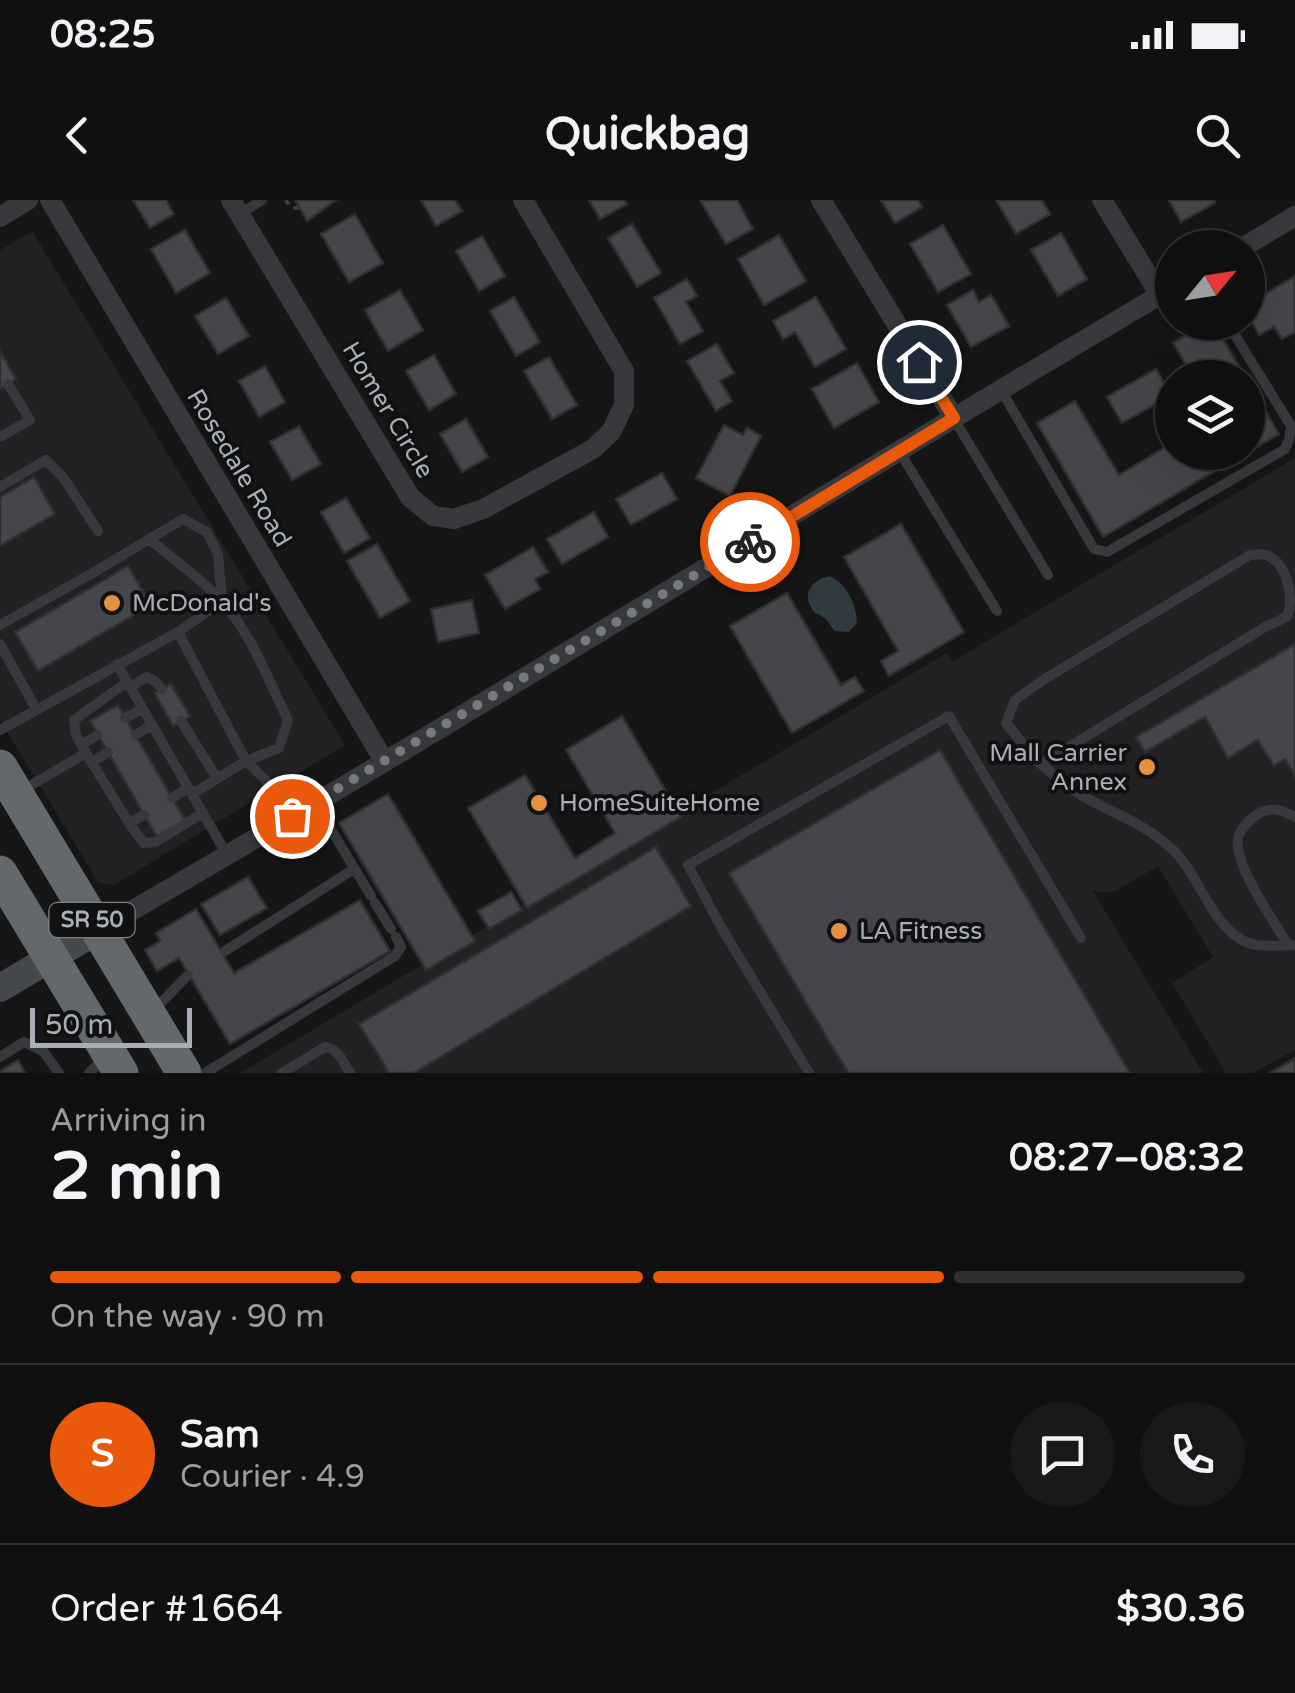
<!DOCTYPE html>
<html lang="en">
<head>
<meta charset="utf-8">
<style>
	:root { --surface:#101011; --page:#19191a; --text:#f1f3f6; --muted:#9c9d9f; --line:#303031; --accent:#ea580c }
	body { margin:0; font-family:"Varela Round",sans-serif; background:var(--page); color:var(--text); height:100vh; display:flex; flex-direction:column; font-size:38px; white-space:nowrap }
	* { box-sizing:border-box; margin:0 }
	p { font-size:32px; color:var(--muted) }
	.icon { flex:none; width:55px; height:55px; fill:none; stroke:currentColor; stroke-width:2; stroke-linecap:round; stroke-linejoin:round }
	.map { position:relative; height:873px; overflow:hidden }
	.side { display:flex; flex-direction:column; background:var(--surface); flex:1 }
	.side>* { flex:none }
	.needle { width:65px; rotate:60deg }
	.buttons { position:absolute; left:1155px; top:30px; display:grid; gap:20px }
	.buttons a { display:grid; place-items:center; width:110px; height:110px; border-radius:50%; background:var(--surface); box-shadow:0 10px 40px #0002,0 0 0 2px var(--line); font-size:50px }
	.scale { position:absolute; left:30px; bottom:25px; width:162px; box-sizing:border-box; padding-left:10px; border:5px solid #a9afb7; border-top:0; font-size:28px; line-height:35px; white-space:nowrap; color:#a9afb7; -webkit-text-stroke:8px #111112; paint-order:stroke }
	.pin { position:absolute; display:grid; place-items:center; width:85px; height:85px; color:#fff; margin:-42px; border:5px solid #fff; border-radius:50%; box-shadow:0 2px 10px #0007 }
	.courier { position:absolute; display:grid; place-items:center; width:100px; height:100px; margin:-50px; border:8px solid #ea580c; border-radius:50%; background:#fff; color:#222; box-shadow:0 2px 12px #0007 }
	.overview em { font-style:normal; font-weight:800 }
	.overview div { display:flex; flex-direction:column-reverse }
	.overview { display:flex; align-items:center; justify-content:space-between; height:170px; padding:0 50px }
	h1 { font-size:65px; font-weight:800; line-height:75px }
	.bar { display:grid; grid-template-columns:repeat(4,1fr); gap:15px 10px; align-content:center; height:120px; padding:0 50px }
	.bar i { height:12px; border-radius:8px; background:var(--line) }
	.bar .active { background:var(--accent) }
	.bar p { grid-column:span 4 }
	.line { display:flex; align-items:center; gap:25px; padding:0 50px; border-top:2px solid var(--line) }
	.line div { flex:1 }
	.round { display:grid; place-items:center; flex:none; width:105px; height:105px; border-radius:52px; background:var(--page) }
	.status { display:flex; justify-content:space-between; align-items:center; height:70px; padding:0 50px; background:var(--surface); direction:ltr }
	.status svg { height:28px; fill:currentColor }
	header { display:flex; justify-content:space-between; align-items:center; height:130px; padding:0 50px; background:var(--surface); font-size:45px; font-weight:800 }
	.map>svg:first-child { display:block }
	.built { fill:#222224 }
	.water { fill:#303b3f }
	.building { fill:#45464a; stroke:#303033; stroke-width:2.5 }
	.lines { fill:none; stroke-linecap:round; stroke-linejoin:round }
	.path { stroke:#3d4043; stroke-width:4; stroke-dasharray:5 8; stroke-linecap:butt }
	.lane { stroke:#37393c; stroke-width:10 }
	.street { stroke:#37393c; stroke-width:20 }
	.secondary { stroke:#45484c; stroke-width:28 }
	.highway { stroke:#63686d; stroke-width:35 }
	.done { stroke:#76797f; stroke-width:10; stroke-dasharray:0 18 }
	.route { stroke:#ea580c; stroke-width:12 }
	.poi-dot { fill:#e59240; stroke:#111112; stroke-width:4 }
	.labels { text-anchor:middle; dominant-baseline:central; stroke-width:8; stroke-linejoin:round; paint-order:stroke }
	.shield { fill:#111112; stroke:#7b8086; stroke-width:2.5 }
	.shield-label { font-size:22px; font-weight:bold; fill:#a9afb7 }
	.street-label { font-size:25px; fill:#a9afb7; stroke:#111112 }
	.poi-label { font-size:25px; fill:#a9afb7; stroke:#111112; text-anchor:start }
</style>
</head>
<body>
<div class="status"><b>08:25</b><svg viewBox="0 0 49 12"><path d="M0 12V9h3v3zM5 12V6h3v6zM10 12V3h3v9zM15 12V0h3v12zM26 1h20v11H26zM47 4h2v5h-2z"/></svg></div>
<header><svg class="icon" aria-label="back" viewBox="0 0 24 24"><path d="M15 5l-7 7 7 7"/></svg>Quickbag<svg class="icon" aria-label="search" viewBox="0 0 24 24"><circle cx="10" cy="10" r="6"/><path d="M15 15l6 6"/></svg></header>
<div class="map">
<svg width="1295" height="873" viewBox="0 0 1295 873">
	<rect width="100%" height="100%" fill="#161617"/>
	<path class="built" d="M32,31L345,545L114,685L98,682L0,520V50Z
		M1295,258V850L1253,873H1226L1172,783L1213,757L1158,666L1112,693L1093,691L1203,873H240L947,453L953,461Z"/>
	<path class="water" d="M830,376C847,384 856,404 857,423L849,432L835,431C831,427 829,421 824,418C816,411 816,417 811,407C802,391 814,379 830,376Z"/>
	<path class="building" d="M133,0H166L174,14L150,28Z
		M295,0H336L307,21Z
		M421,0H455L462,11L436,26Z
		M589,0H624L627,4L600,19Z
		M700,0H737L753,29L726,44Z
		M881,0H918L922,7L895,23Z
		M996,0H1042L1050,14L1016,34Z
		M1169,0H1214L1215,3L1181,22Z
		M355,14L383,63L349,82L321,34Z
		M632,24L661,73L637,87L608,38Z
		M943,25L971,74L938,92L910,44Z
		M185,30L210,73L176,93L151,49Z
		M1061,33L1087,79L1058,96L1031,50Z
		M779,35L806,81L764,105L738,59Z
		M482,36L505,76L479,91L456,51Z
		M1295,76V132L1282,139L1274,127L1259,135L1248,115V104Z
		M687,79L697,96L686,102L703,131L680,144L654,98Z
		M400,90L423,130L388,151L365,110Z
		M973,90L979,102L991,95L1009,126L971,147L947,105Z
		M514,97L540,142L516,156L490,111Z
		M816,97L846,149L815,167L795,132L783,139L773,121Z
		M226,98L249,136L218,154L195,116Z
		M1207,122H1213L1246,178H1194L1173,143Z
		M717,144L734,173L720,181L732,201L716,211L687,161Z
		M0,151L16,179L0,189Z
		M434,155L456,194L429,210L406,171Z
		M549,157L577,205L552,219L524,171Z
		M857,163L879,202L834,228L812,189Z
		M265,166L285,202L259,217L239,181Z
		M1156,169L1171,195L1122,223L1107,197Z
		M1248,181L1279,234L1248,252Z
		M1075,201L1119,275L1172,243V252H1247L1103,337L1037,223Z
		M466,219L488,257L462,272L440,234Z
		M724,225L743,235L747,228L761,236L730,296L696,278Z
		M299,226L321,264L292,280L270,242Z
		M662,273L677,299L631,325L616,299Z
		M34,277L55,314L0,346V297Z
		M346,298L370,338L344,353L321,312Z
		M594,312L608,337L562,364L547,339Z
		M901,324L964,432L889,476L881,461L898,451L844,357Z
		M377,344L410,401L380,418L347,361Z
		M533,347L548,372L535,379L540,389L505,409L485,375Z
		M128,366L151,405L38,471L15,432Z
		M787,393L841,485L855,477L864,491L792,533L730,426Z
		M472,400L479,433L438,442L431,409Z
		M1295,444V576L1285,559L1274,566L1258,540L1228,558L1205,517L1145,552L1136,537Z
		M171,484L190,516L173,526L155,493Z
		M118,505L185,620L157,637L90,521Z
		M622,516L681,617L527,708L468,608L525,575L575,658L615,633L566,550Z
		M940,550L1130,873H848L729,673Z
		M388,594L475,741L426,770L339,623Z
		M656,647L691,706L414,873H389L359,824Z
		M248,677L267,708L220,735L201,704Z
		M511,692L522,710L489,729L478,711Z
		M360,700L390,751L230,844L179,758L157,771L145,750L160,741L156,733L196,709L234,773Z
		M1295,858V873H1270Z
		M18,860L25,873H0V871Z"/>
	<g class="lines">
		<path class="path" d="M286,0L291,9L299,7"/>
		<path class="lane" d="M240,14L262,0
			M1001,190L1094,349L1107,352L1285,249L1289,240L1291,226L1227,122
			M954,219L1048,375
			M0,237L30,220L8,184
			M899,251L997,411
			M0,287L46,260L63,277L98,331
			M149,339C173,358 198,377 220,399C251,432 268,480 288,520L279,548L246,561L192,594
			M0,425L91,374L183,319L207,332L218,354L222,400
			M178,432L246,561L279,593L292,616
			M0,444L36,509
			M117,464L227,655
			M130,487L147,477L156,482L162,489
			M125,518L142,509
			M181,521L217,578
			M0,530L178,432L222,401
			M135,535L152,525
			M82,544L98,535
			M86,553L76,535L74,520L127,482
			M92,562L108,552
			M1041,564L1265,427C1271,424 1282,420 1287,416C1295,399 1287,362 1266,355C1261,353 1255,355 1250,355L1043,480L1015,500L1006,523L1036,560L1041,564C1051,572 1060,582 1071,589C1106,612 1147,622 1177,654C1201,680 1210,721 1242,740C1257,749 1278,745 1295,745
			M21,591L86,553L129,623L144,643L155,642L203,613
			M172,598L188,588
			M315,603L371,696
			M129,623L144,615
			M375,703L391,729
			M1288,745C1274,722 1233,663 1238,638C1241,627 1249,620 1258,614C1271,606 1283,610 1295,617
			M225,751L354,669
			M153,811L188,775
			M0,857L24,842L43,851L59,873
			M89,873L105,857
			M205,873L395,756L401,747L396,737
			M282,873L325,847C338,848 343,862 350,873
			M809,873L721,727L688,665L949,516L1081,738"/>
		<path class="street" d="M50,0L385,562
			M231,0L410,297L433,316L454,319L483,309L593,249L611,232L624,205V171L523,0
			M821,0L954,218
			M1102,0L1160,95
			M0,17L28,0
			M1242,48L1295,16
			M98,730C460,522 813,299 1172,88"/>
		<path class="secondary" d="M0,788L98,730"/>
		<path class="highway" d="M0,567L184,873
			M0,673L121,873"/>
	</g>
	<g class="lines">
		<path class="done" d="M292,616L750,342"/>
		<path class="route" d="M750,342L954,218L919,162"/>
	</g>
	<g class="poi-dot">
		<circle cx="112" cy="403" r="10"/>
		<circle cx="1147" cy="567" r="10"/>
		<circle cx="539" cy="603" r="10"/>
		<circle cx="839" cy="731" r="10"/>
	</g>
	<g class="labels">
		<rect class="shield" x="49.5" y="703" width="85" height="34" rx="8"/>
		<g class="shield-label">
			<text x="92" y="720">SR 50</text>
		</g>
		<g class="street-label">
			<text transform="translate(388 210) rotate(59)">Homer Circle</text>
			<text transform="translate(239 268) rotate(59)">Rosedale Road</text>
		</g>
		<g class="poi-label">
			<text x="132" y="403">McDonald's</text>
			<text x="1127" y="553" text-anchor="end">Mall Carrier<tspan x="1127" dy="29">Annex</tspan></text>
			<text x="559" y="603">HomeSuiteHome</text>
			<text x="859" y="731">LA Fitness</text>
		</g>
	</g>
</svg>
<div class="buttons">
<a><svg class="needle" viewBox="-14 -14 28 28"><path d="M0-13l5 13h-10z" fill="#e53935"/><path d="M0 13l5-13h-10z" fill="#9c9d9f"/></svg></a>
<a><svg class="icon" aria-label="layers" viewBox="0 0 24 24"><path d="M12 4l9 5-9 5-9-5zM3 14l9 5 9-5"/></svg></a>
</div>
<div class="scale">50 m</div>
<div class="pin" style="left:292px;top:616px;background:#ea580c"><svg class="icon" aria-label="bag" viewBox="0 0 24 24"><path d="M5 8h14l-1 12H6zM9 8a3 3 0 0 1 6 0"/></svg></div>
<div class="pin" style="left:919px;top:162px;background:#1f2937"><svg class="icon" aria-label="home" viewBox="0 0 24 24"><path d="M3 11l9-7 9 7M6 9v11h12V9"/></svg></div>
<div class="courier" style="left:750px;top:342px"><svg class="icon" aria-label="bike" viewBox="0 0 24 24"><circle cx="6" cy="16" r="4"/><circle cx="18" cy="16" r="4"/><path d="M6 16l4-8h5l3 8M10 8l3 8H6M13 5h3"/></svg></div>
</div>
<section class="side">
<div class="overview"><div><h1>2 min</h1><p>Arriving in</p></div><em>08:27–08:32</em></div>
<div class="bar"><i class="active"></i><i class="active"></i><i class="active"></i><i></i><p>On the way · 90 m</p></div>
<div class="line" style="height:180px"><b class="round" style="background:var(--accent);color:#fff">S</b><div><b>Sam</b><p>Courier · 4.9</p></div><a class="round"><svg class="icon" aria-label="chat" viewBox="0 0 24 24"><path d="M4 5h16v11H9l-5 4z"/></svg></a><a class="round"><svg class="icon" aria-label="phone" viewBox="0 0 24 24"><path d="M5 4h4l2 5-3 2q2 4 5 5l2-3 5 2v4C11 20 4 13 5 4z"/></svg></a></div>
<div class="line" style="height:130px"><div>Order #1664</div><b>$30.36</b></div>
</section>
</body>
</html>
